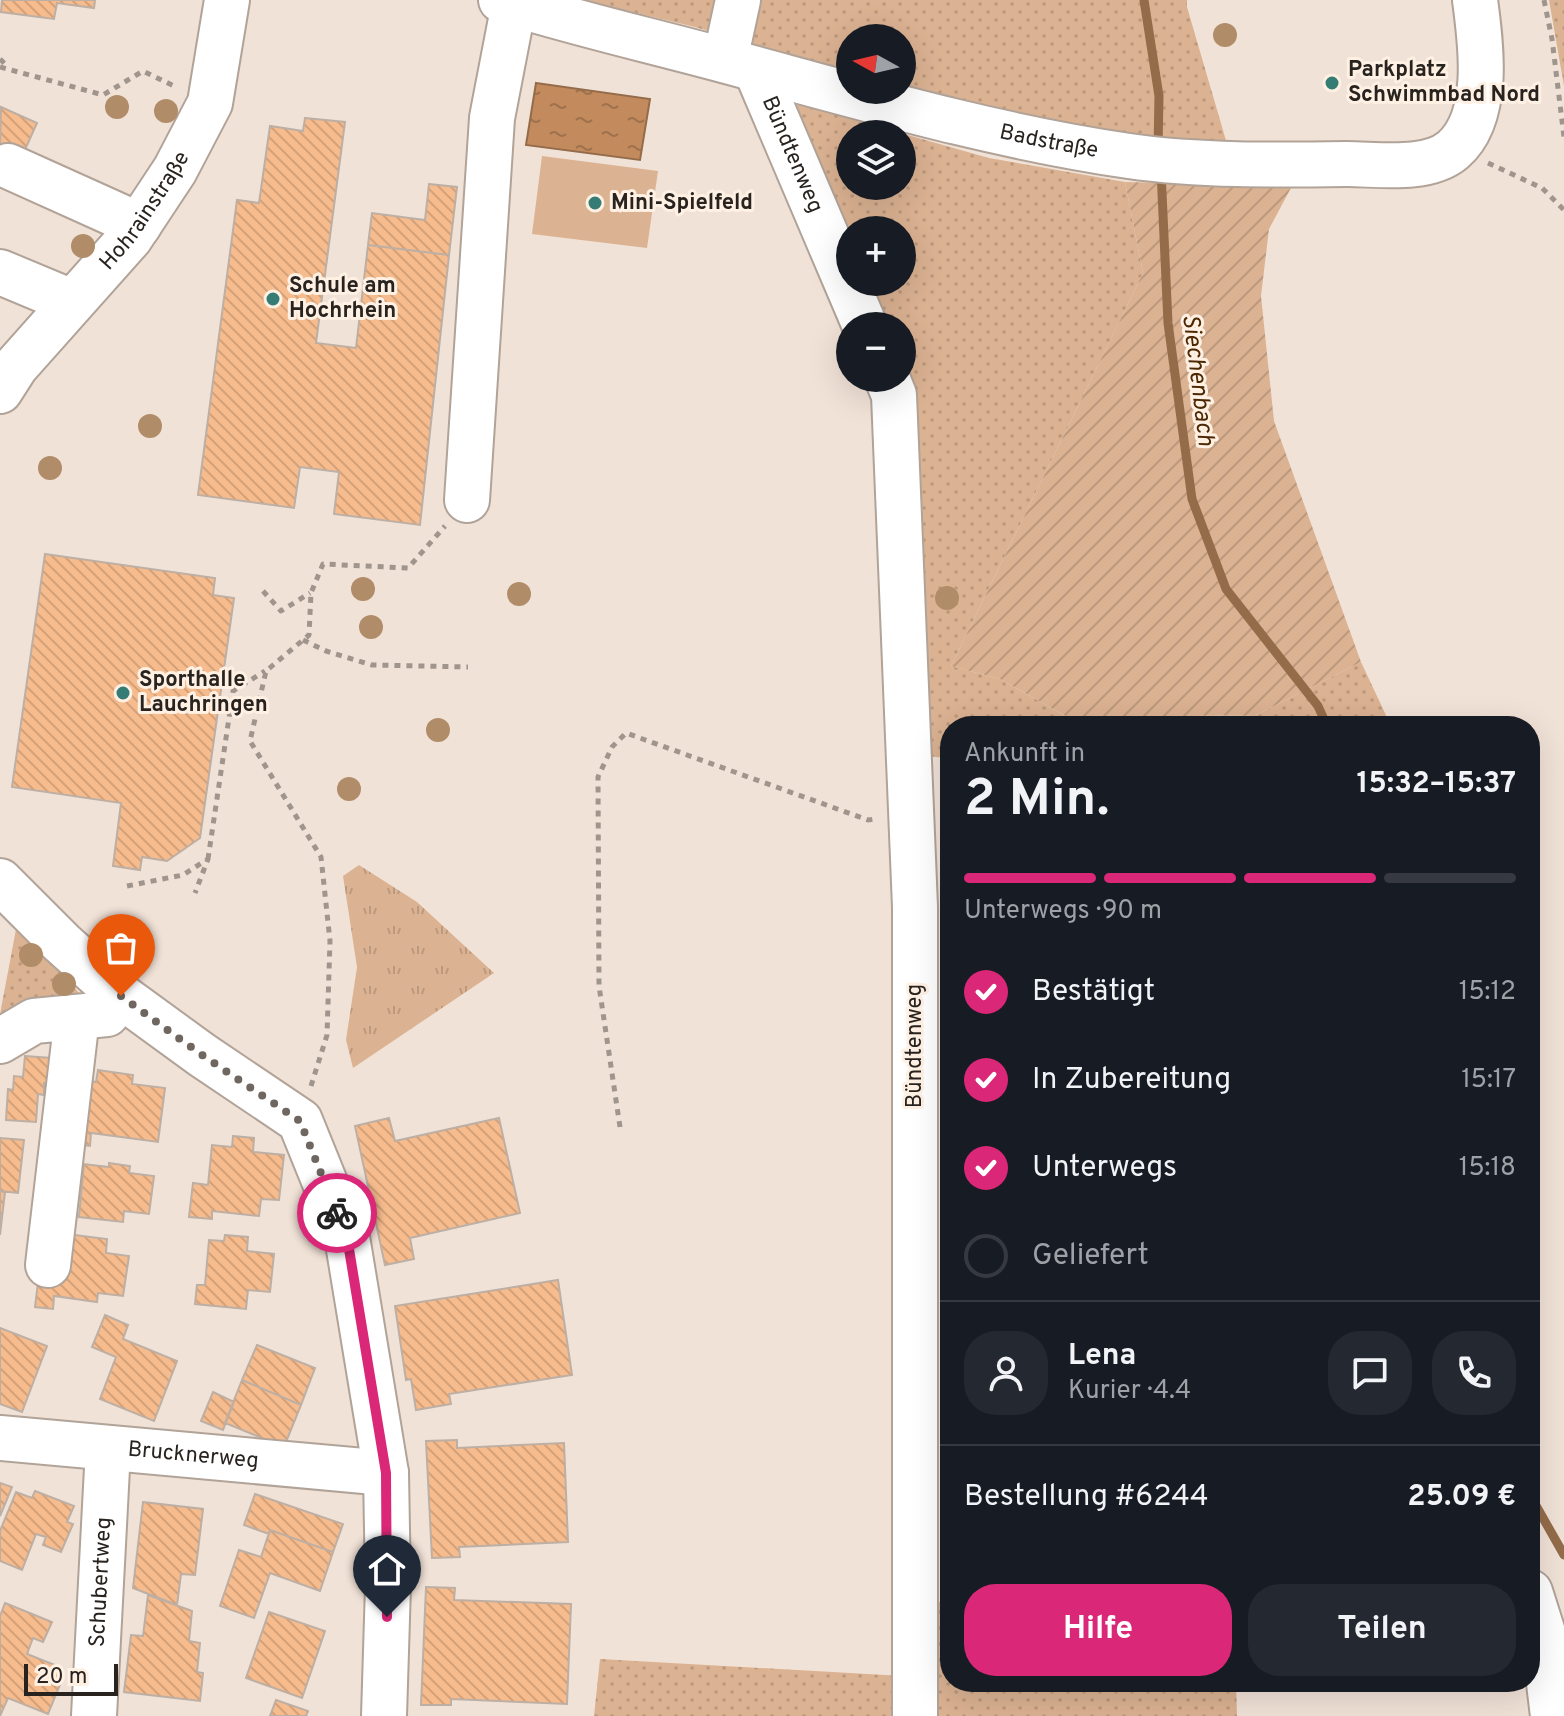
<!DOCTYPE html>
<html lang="de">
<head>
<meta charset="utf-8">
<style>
	:root { --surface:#171b24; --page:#242831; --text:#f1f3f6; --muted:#9ea1a6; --line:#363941; --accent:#db2777 }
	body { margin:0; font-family:Overpass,sans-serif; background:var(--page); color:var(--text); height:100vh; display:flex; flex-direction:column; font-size:30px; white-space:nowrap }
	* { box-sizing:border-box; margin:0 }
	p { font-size:26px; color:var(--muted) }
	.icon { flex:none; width:44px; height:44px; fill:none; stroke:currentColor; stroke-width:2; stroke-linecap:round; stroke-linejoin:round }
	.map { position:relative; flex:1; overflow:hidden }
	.sheet { position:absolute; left:940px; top:716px; width:600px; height:976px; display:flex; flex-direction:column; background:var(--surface); border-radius:32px; box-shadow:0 8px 32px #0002 }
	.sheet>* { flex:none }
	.needle { width:52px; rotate:278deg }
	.fabs { position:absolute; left:836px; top:24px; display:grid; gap:16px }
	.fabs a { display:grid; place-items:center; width:80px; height:80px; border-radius:50%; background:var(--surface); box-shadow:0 8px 32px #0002; font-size:40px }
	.scale { position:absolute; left:24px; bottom:20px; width:94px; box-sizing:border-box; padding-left:8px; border:4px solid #28231f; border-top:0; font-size:22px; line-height:28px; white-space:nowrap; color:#28231f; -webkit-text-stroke:6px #fff0e4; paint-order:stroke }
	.pin { position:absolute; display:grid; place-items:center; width:68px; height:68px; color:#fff; margin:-82px -34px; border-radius:50% 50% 50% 0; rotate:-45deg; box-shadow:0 0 8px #0007 }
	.pin .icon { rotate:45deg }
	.courier { position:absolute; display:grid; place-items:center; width:80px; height:80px; margin:-40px; border:6px solid #db2777; border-radius:50%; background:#fff; color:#222; box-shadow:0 2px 10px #0007 }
	.overview em { font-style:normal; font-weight:700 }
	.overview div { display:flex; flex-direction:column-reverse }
	.overview { display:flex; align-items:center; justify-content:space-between; height:136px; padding:0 24px }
	h1 { font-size:52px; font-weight:700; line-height:60px }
	.bar { display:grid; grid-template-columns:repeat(4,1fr); gap:12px 8px; align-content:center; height:96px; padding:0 24px }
	.bar i { height:10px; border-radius:6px; background:var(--line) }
	.bar .active { background:var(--accent) }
	.bar p { grid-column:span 4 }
	.line { display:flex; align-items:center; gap:20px; padding:0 24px; border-top:2px solid var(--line) }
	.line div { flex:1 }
	.round { display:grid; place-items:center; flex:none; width:84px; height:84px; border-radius:32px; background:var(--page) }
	ol { padding:0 24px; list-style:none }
	li { display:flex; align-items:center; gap:24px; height:88px }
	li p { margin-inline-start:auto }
	li .icon { padding:8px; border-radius:50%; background:var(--accent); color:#fff; stroke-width:4 }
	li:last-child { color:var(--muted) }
	li i { width:44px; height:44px; border:4px solid var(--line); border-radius:50% }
	.button { display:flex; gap:16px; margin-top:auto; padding:16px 24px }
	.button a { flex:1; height:92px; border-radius:32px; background:var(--accent); color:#fff; font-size:32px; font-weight:700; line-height:92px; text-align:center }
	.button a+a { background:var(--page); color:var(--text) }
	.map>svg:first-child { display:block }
	.grass { fill:url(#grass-dots); fill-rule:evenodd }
	.park { fill:url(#park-tufts) }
	.garden { fill:url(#garden-furrows) }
	.pitch { fill:#dbb292 }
	.water { fill:url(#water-ripples); stroke:#946c4a; stroke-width:2 }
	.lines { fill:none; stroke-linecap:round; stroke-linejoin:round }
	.stream { stroke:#946c4a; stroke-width:9 }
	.building { fill:url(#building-back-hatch); stroke:#bdafa4; stroke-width:2 }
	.minor-casing { stroke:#b1a398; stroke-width:48 }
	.path { stroke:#a0958d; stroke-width:5; stroke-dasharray:6 6; stroke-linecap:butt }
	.minor { stroke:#fff; stroke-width:44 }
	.tree { fill:#b08c68 }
	.done { stroke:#6e665f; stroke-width:8; stroke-dasharray:0 14.4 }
	.route { stroke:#db2777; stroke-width:10 }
	.poi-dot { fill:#357c74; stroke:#fff0e4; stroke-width:3 }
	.labels { text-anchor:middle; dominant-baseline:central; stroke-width:6; stroke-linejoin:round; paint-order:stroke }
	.poi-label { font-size:22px; font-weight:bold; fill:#28231f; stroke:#fff0e4; text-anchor:start }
	.street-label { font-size:22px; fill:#28231f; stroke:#fff0e4 }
	.water-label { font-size:24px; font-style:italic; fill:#4c2701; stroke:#fff0e4 }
</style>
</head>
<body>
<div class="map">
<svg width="1564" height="1716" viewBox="0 0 1564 1716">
	<defs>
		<pattern id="grass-dots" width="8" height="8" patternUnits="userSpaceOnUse" patternTransform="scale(2)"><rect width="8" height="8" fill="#dbb292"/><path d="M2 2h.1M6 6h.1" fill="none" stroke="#bc997d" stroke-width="1.8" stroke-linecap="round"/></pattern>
		<pattern id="park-tufts" width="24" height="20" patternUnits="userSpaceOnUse" patternTransform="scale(2)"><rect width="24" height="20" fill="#dbb292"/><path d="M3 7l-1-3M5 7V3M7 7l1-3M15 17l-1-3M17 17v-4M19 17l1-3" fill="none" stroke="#bc997d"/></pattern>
		<pattern id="garden-furrows" width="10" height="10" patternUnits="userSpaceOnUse" patternTransform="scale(2)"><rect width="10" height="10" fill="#dbb292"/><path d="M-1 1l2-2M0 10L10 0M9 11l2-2" fill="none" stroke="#bc997d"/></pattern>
		<pattern id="water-ripples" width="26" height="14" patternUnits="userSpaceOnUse" patternTransform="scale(2)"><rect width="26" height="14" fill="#c38b5d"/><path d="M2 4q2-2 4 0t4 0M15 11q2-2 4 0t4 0" fill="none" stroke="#9e714c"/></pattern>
		<pattern id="building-back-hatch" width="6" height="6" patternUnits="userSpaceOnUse" patternTransform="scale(2)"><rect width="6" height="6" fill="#f7bc8d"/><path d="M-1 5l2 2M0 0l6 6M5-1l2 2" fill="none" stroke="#d4a179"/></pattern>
	</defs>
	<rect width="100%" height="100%" fill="#f1e2d7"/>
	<path class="grass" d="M582,0H1187V7L1227,144L1121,137L977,108L902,87V38H850V72L695,27Z
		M1549,0H1564V86Z
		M798,104L989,158L1125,182L1143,273L951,666L1000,679L1069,718L1256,715L1361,662L1391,726H950V758L921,756L902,375V326H882L864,282H902V230H850V248L795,115ZM850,134H902V186H850Z
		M17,924L81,995L0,1014Z
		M935,1602H950V1682H1236L1237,1716H934Z
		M600,1659L903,1676V1716H594Z"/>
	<path class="park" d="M359,865L417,902L494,973L353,1068L346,1040L357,967L343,876Z"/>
	<path class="garden" d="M1125,182L1292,186L1269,229L1261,296L1274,421L1361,662L1256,715L1069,718L1000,679L951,666L1143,273Z"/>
	<path class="pitch" d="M542,156L658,171L647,248L532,234Z"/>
	<path class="water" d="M536,83L650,99L640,160L526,145Z"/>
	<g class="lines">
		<path class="stream" d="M1144,0L1159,96L1158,149
			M1161,171L1168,323L1192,499L1226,589L1318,706L1327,726
			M1530,1495L1564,1555"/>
	</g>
	<path class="building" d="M2,0H95L94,8L57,3L54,19L1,12Z
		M1,107L37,123L20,161L0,152Z
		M305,118L345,122L316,343L356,348L368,245L449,255L420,525L334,514L339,472L300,467L294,508L198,495L237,200L259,203L270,126L303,131Z
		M429,184L457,187L449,255L368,245L372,213L425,220Z
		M45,554L215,578L213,595L234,598L200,838L167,861L142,857L140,870L113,866L121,803L12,787Z
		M25,1056L51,1058L50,1083H44V1095L38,1094L36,1122L6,1120L8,1089L13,1090L14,1076L23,1077Z
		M98,1070L133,1075L132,1084L165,1088L158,1142L91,1133L90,1146L72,1144L89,1081L96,1082Z
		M389,1118L395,1141L499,1118L520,1213L410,1238L414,1259L385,1265L355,1126Z
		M233,1136L254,1138L253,1152L284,1155L279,1200L261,1199L259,1216L212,1211V1219L189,1217L193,1183L208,1185L212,1145L232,1147Z
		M0,1138L24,1140L18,1193L0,1191Z
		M109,1163L130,1166L129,1173L154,1176L149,1214L124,1211L123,1222L79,1217L84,1164L109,1167Z
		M0,1191L5,1192L0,1235Z
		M59,1233L107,1239L106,1253L129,1256L123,1296L98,1293L97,1302L54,1296L53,1309L35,1307L39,1274Z
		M225,1235L248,1237L247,1251L274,1254L270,1292L248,1290L246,1309L195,1304L197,1285H205L209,1240L224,1241Z
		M558,1280L572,1375L449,1394L451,1404L416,1410L411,1379L406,1380L395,1306Z
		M105,1315L128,1325L123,1339L177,1361L154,1421L100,1399L116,1357L92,1347Z
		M0,1328L47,1346L22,1412L0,1404Z
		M257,1345L315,1368L301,1405L242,1380Z
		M242,1380L301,1405L284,1447L225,1423Z
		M213,1392L234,1402L223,1430L201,1421Z
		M457,1440V1448L564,1443L568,1542L459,1547L460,1557L432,1558L426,1441Z
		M0,1483L12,1487L0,1516Z
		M35,1491L74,1506L67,1522L73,1524L61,1552L43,1545L46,1537L36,1534L22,1570L0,1561V1531L16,1492L32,1498Z
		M255,1494L343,1524L333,1552L270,1530L269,1534L244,1525Z
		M143,1502L203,1509L195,1575L181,1574L177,1605L133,1588Z
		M270,1530L333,1552L320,1591L270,1573L254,1618L220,1606L239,1550L261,1557Z
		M426,1587L455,1588L454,1600L571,1604L567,1704L451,1699V1705H421Z
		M148,1595L192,1611L189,1641L200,1643L197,1672L203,1673L200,1701L124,1692L131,1635L143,1636Z
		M5,1603L52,1622L43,1642L33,1638L27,1654L60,1667L62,1680L48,1714L8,1698L0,1716V1616Z
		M269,1612L325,1631L302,1698L246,1678Z
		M276,1700L308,1711L306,1716H270Z"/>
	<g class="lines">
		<g class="minor-casing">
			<g id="minor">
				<path id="s1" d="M501,0C574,23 649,40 723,60C857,96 991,136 1129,156C1198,166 1277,165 1347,164C1378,164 1427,172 1453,150C1491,117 1481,44 1475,0"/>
				<path d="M725,60L738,0"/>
				<path id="s2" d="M756,70L865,326"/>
				<path d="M8,166L139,225"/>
				<path d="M0,272L72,302"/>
				<path d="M887,378L894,395L915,907V1716"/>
				<path id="s3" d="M0,391L16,366L130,238L175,170L210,103L227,0"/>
				<path d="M467,500L492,118L514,4"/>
				<path d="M0,881L62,943L121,996L202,1055L300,1121L347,1237L386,1473L388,1586L384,1716"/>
				<path d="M0,1041L34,1021L107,1014"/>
				<path d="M48,1265L77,1017"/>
				<path id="s4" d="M0,1438L386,1473"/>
				<path d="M1530,1592L1543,1633L1553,1716"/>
				<path id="s5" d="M94,1716L108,1449"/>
			</g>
		</g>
		<path class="path" d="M1544,0L1552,39L1564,137
			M0,59L8,67
			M0,67L103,95L143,71L176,87
			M1488,163L1542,188L1564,210
			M263,591L281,611L310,593
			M303,640L326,651L372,665L468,667
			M208,859L233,691L265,671
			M127,886L183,875L208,859L195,893
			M311,1086L327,1035L330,941L321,857L250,741L266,671L309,635L311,593L323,564L408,568L445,526
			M620,1127L599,986L598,777L612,747L626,733L868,820L875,819"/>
		<use href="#minor" class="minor"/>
	</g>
	<g class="tree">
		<circle cx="1225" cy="35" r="12"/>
		<circle cx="117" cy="107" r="12"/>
		<circle cx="166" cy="111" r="12"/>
		<circle cx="83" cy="246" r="12"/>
		<circle cx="150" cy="426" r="12"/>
		<circle cx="50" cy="468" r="12"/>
		<circle cx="363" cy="589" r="12"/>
		<circle cx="519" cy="594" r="12"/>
		<circle cx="947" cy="598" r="12"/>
		<circle cx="371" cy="627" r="12"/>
		<circle cx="438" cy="730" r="12"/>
		<circle cx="349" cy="789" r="12"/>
		<circle cx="31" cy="955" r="12"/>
		<circle cx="64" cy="984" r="12"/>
	</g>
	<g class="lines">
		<path class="done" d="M121,996L202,1055L300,1121L337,1213"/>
		<path class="route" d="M337,1213L347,1237L386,1473L387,1617"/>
	</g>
	<g class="poi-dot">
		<circle cx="1332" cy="83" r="8"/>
		<circle cx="595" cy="203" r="8"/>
		<circle cx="273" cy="299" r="8"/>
		<circle cx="123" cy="693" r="8"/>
	</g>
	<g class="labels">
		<g class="poi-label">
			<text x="1348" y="70">Parkplatz<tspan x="1348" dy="25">Schwimmbad Nord</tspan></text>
			<text x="611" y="203">Mini-Spielfeld</text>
			<text x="289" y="286">Schule am<tspan x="289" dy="25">Hochrhein</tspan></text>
			<text x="139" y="680">Sporthalle<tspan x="139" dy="25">Lauchringen</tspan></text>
		</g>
		<g class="street-label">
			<text stroke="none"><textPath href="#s1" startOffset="566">Badstraße</textPath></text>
			<text stroke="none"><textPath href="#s2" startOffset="92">Bündtenweg</textPath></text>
			<text stroke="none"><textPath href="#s3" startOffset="232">Hohrainstraße</textPath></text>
			<text transform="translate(915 1046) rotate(-90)">Bündtenweg</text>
			<text stroke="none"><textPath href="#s4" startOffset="194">Brucknerweg</textPath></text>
			<text stroke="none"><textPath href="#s5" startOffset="134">Schubertweg</textPath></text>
		</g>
		<g class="water-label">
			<text transform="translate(1197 380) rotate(83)">Siechenbach</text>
		</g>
	</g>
</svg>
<div class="fabs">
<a><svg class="needle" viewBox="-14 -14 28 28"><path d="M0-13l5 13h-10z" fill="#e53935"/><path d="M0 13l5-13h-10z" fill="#9ea1a6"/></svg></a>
<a><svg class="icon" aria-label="layers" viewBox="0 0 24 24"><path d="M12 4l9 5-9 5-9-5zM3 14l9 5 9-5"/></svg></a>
<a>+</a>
<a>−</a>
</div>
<div class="scale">20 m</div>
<div class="pin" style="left:121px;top:996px;background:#ea580c"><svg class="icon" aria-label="bag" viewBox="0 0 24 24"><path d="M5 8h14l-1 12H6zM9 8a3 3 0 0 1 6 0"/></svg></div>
<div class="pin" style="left:387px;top:1617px;background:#1f2937"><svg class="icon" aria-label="home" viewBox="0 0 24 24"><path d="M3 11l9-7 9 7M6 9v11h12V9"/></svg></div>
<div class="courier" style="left:337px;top:1213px"><svg class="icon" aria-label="bike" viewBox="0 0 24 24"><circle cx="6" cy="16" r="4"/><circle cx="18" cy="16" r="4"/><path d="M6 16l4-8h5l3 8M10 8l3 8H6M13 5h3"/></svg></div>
<section class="sheet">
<div class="overview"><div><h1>2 Min.</h1><p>Ankunft in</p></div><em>15:32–15:37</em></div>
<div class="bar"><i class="active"></i><i class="active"></i><i class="active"></i><i></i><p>Unterwegs · 90 m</p></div>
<ol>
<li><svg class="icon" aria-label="check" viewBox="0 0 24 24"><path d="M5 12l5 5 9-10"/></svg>Bestätigt<p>15:12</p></li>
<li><svg class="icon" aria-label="check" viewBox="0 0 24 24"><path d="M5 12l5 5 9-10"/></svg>In Zubereitung<p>15:17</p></li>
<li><svg class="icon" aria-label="check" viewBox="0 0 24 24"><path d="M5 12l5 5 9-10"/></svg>Unterwegs<p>15:18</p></li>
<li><i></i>Geliefert</li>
</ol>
<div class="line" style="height:144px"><a class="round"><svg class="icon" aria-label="person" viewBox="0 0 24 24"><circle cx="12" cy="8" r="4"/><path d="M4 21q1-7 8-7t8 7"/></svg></a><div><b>Lena</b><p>Kurier · 4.4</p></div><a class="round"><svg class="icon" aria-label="chat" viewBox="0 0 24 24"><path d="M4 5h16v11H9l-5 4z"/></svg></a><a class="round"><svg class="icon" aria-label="phone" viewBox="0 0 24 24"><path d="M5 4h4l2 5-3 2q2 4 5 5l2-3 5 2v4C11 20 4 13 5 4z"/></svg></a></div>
<div class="line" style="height:104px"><div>Bestellung #6244</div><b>25.09 €</b></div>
<div class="button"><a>Hilfe</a><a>Teilen</a></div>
</section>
</div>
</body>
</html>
